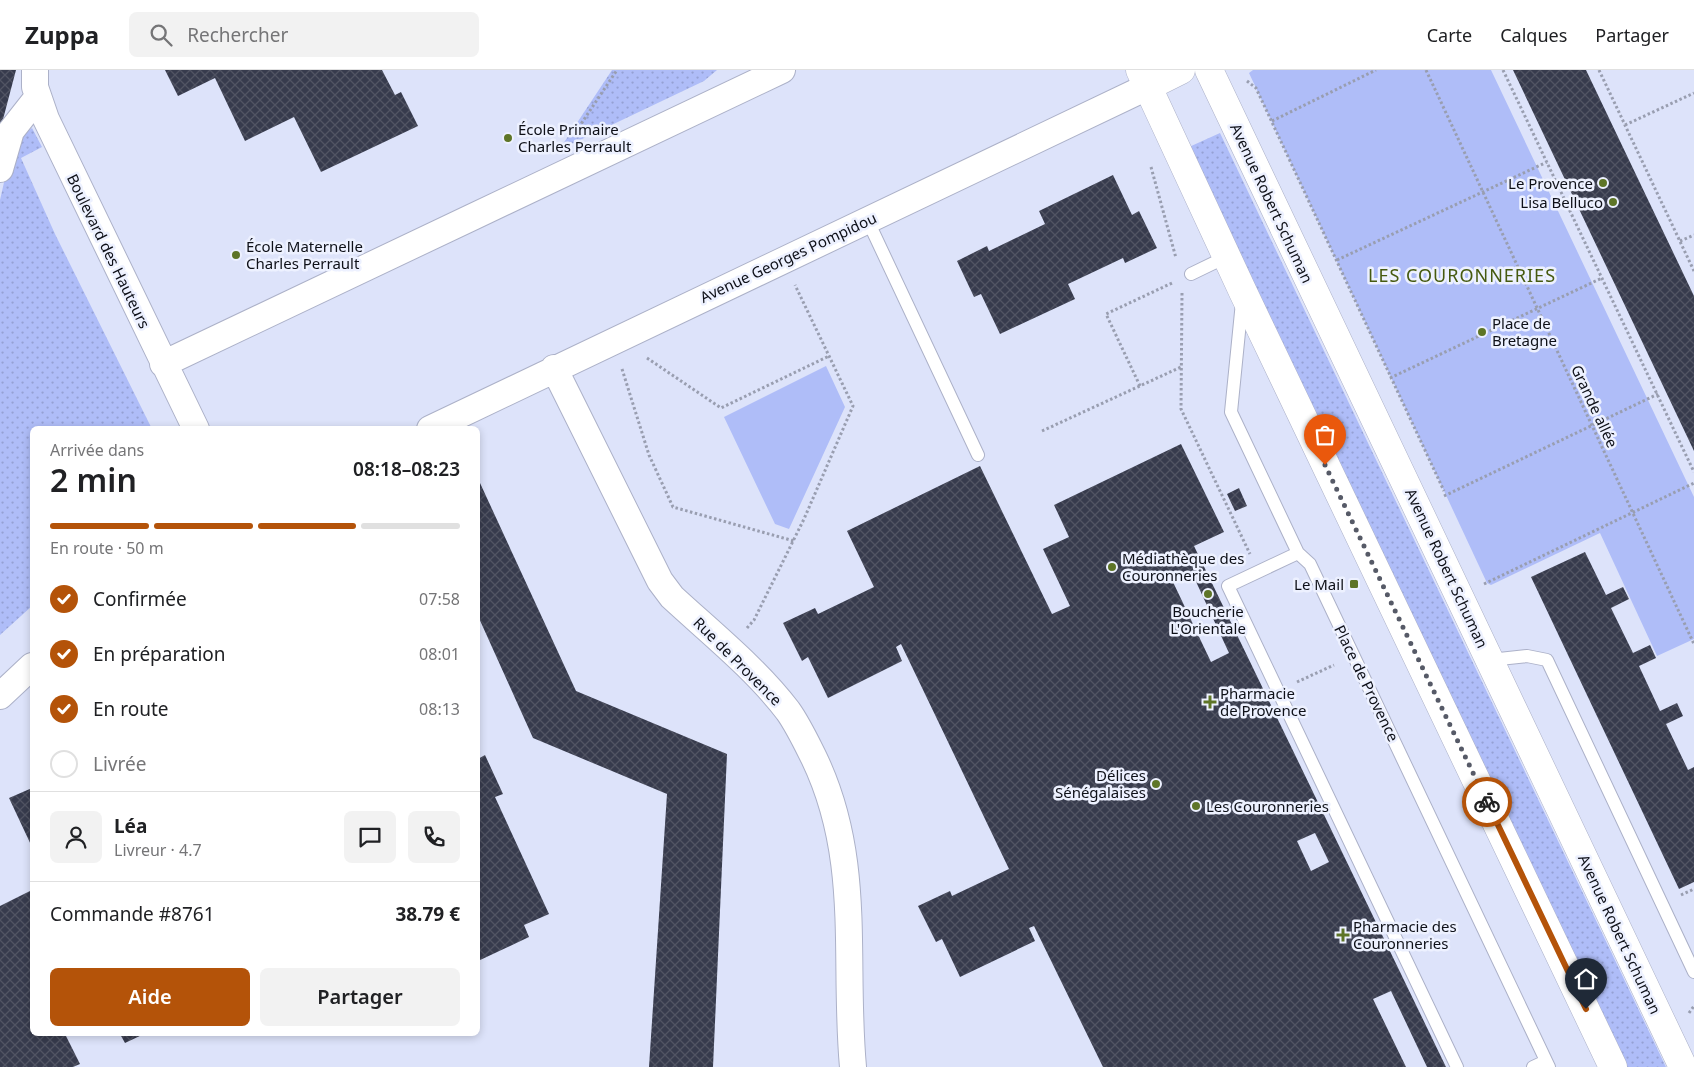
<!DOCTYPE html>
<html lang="fr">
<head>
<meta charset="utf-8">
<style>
	:root { --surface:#fff; --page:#f2f2f2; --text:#202124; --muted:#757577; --line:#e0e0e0; --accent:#b45309 }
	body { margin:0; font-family:"Noto Sans",sans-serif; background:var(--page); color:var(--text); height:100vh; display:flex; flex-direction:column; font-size:19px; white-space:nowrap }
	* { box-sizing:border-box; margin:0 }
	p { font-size:16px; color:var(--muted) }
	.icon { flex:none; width:28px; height:28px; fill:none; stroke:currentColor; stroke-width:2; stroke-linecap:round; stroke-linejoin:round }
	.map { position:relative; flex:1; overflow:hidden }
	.side { position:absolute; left:30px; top:356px; width:450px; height:610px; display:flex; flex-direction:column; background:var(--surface); border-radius:8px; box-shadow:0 2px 8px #0003 }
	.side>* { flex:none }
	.pin { position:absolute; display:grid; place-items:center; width:42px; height:42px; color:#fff; margin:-51px -21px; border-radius:50% 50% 50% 0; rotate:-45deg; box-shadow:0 0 5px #0007 }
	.pin .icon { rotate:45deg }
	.courier { position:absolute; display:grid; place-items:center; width:50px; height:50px; margin:-25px; border:4px solid #b45309; border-radius:50%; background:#fff; color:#222; box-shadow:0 1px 6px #0007 }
	.overview em { font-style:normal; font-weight:600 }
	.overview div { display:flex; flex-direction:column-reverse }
	.overview { display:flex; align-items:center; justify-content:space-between; height:85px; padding:0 20px }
	h1 { font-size:32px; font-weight:600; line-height:38px }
	.bar { display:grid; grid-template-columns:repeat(4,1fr); gap:8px 5px; align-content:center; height:60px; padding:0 20px }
	.bar i { height:6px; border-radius:4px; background:var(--line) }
	.bar .active { background:var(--accent) }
	.bar p { grid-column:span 4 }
	.line { display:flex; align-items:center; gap:12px; padding:0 20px; border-top:1px solid var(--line) }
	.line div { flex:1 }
	.round { display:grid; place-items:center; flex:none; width:52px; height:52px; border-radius:8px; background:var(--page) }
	ol { padding:0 20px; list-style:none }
	li { display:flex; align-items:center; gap:15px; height:55px }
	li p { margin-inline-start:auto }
	li .icon { padding:5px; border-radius:50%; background:var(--accent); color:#fff; stroke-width:4 }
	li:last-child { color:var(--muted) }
	li i { width:28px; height:28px; border:2px solid var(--line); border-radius:50% }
	.action { display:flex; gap:10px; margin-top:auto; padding:10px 20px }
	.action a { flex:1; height:58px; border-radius:8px; background:var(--accent); color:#fff; font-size:20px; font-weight:600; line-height:58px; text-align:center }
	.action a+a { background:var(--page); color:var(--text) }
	header { display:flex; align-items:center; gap:30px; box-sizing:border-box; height:70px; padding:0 25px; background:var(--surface); border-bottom:1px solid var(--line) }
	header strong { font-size:24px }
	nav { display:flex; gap:28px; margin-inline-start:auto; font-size:18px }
	.search { width:350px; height:45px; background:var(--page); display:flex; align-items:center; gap:12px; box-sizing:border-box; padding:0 18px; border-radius:8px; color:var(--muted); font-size:19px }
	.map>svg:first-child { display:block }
	.grass { fill:url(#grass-dots) }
	.green { fill:#afbdf8 }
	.building { fill:url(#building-cross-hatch); fill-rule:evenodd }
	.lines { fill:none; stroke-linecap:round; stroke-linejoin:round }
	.service-casing { stroke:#acb1c8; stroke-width:14 }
	.minor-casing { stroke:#acb1c8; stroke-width:28 }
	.tertiary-casing { stroke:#acb1c8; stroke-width:29 }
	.secondary-casing { stroke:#acb1c8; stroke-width:29 }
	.path { stroke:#999eb0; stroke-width:3; stroke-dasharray:2.5 2.5; stroke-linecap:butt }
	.service { stroke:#fff; stroke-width:12 }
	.minor { stroke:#fff; stroke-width:26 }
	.tertiary { stroke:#fff; stroke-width:28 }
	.secondary { stroke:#fff; stroke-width:28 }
	.done { stroke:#565a67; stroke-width:5; stroke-dasharray:0 9 }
	.route { stroke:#b45309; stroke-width:6 }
	.poi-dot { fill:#5e7527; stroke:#edf1ff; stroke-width:2 }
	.labels { text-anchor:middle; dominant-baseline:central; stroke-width:5; stroke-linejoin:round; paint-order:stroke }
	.poi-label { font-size:15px; fill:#0e1018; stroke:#edf1ff; text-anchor:start }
	.street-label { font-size:15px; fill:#0e1018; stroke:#edf1ff }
	.quarter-label { font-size:18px; letter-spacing:1px; fill:#465a10; stroke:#edf1ff }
</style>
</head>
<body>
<header>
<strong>Zuppa</strong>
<div class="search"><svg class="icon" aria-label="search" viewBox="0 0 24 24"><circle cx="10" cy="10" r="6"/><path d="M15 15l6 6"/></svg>Rechercher</div>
<nav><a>Carte</a><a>Calques</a><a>Partager</a></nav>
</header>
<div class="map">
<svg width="1694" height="997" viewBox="0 0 1694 997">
	<defs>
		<pattern id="grass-dots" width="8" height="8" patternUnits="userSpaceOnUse" patternTransform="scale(1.25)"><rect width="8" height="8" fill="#afbdf8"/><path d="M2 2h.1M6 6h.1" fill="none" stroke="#95a1d4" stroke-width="1.8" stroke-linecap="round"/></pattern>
		<pattern id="building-cross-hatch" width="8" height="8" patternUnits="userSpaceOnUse" patternTransform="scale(1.25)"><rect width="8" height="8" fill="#373b4d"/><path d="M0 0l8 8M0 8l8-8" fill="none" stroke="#515463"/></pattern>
	</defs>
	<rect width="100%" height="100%" fill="#dde3fa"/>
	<path class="grass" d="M612,0H717L704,11L559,80Z
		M32,58L42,77L21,88L55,164L152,359H32V536L0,565V130L10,86L18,69Z
		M1220,63L1666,997H1627L1189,77Z"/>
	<path class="green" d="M1253,0H1491L1694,427V569L1657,586L1600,463L1491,515L1487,513L1249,3Z
		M826,296L845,337L789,459L775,454L724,347Z"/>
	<path class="building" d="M0,0H16L1,57H0Z
		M165,0H382L395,25L401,22L418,56L321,102L294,47L245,71L215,8L178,26Z
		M1513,0H1586L1694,226V381Z
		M1113,105L1132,145L1139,141L1157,178L1125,193L1123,188L1068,214L1075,229L1000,264L981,224L974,227L957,191L987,176L989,181L1045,154L1039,141Z
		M1181,374L1224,462L1194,476L1446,997H1427L1391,921L1373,929L1406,997H1103L1034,856L1029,858L1035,871L960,907L942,869L936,872L918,836L950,821L952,826L1009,799L901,574L896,577L902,591L828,628L808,587L802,591L783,553L815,538L818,544L874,517L847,461L980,396L1052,544L1070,536L1043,479L1069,467L1054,435ZM1192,503L1229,583L1211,592L1173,512ZM1315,763L1329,792L1311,801L1297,771Z
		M480,413L576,621L727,684L713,997H649L667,724L533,668L478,546V414Z
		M1239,418L1247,436L1235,441L1227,424Z
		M1585,482L1606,525L1623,517L1629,529L1611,538L1633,583L1650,575L1656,588L1639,596L1660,641L1677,633L1683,646L1666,654L1688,700L1694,697V812L1679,819L1531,507Z
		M485,685L503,724L495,727L549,844L524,855L529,867L478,891V689Z
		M32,718V777L9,728Z
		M32,820V964H65L80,994L73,997H0V836Z
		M120,964H144L125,973Z"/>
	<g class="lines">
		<g class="service-casing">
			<path id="service" d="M867,149L978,385
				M1191,204L1226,187
				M1242,232L1231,342L1298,483L1310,494L1549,997
				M1298,483L1228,516L1457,997
				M1490,590L1527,586L1547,590L1694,902
				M1533,997L1546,991"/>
		</g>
		<g class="minor-casing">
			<path id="minor" d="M35,0V17L46,49L196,359
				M0,99L11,61L37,28
				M163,294C370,197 575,97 782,0
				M554,298L660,511L672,527C711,563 756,599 788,641C798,655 806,672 814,688C863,790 843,889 853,997
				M430,359L1147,17
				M0,626L32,596"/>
		</g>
		<g class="tertiary-casing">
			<path id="tertiary" d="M1147,17L1181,0"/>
		</g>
		<g class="secondary-casing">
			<path id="secondary" d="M1140,0L1243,222L1613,997
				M1209,0L1683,997"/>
		</g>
		<path class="path" d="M1426,0L1694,574
			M1503,0L1694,402
			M1599,0L1694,201
			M1247,11L1256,18L1444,421
			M1272,51L1376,0
			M1625,55L1694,23
			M573,66L617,0
			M1151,97L1176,188
			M1680,171L1694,165
			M1337,190L1547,92
			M1182,223L1181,339L1250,484
			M647,288L721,338L829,286
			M622,299L649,385L673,437L794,471
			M1390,308L1602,208
			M1140,316L1106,244L1172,213
			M1042,361L1181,297
			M1444,426L1658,324
			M1484,514L1694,413
			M747,558L754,550L804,449L853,336L795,215
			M1297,612L1334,595
			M1681,825L1694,819
			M1689,943L1694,936"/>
		<use href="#service" class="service"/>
		<use href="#minor" class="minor"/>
		<use href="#tertiary" class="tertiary"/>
		<use href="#secondary" class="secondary"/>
	</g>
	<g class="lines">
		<path class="done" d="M1325,395L1487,732"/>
		<path class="route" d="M1487,732L1586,939"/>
	</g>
	<g class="poi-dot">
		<circle cx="508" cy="68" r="5"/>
		<circle cx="1603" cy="113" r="5"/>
		<circle cx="1613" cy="132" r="5"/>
		<circle cx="236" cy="185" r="5"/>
		<circle cx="1482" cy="262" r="5"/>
		<circle cx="1112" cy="497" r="5"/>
		<rect x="1349" y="509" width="10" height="10" rx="2.5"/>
		<circle cx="1208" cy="524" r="5"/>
		<path d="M1207.5 624.5h5v5h5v5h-5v5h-5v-5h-5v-5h5z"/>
		<circle cx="1156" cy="714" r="5"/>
		<circle cx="1196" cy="736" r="5"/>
		<path d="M1340.5 857.5h5v5h5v5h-5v5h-5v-5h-5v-5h5z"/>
	</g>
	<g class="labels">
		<g class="poi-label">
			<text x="518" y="59">École Primaire<tspan x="518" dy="17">Charles Perrault</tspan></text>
			<text x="1593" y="113" text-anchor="end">Le Provence</text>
			<text x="1603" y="132" text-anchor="end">Lisa Belluco</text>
			<text x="246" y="176">École Maternelle<tspan x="246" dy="17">Charles Perrault</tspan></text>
			<text x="1492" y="253">Place de<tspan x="1492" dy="17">Bretagne</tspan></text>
			<text x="1122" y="488">Médiathèque des<tspan x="1122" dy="17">Couronneries</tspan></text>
			<text x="1344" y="514" text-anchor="end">Le Mail</text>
			<text x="1208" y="541" text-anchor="middle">Boucherie<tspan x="1208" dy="17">L'Orientale</tspan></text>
			<text x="1220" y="623">Pharmacie<tspan x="1220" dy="17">de Provence</tspan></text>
			<text x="1146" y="705" text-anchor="end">Délices<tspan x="1146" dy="17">Sénégalaises</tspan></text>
			<text x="1206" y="736">Les Couronneries</text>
			<text x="1353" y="856">Pharmacie des<tspan x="1353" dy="17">Couronneries</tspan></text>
		</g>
		<g class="street-label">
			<text transform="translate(1272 133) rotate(65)">Avenue Robert Schuman</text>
			<text transform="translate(109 181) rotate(64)">Boulevard des Hauteurs</text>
			<text transform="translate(788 187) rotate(-25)">Avenue Georges Pompidou</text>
			<text transform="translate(1595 336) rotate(65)">Grande allée</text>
			<text transform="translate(1447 498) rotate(65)">Avenue Robert Schuman</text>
			<text transform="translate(738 591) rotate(45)">Rue de Provence</text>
			<text transform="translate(1367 613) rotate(64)">Place de Provence</text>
			<text transform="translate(1620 864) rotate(65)">Avenue Robert Schuman</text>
		</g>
		<g class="quarter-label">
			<text x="1462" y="205">LES COURONNERIES</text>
		</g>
	</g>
</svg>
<div class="pin" style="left:1325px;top:395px;background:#ea580c"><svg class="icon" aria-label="bag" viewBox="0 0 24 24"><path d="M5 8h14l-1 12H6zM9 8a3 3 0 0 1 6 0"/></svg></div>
<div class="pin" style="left:1586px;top:939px;background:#1f2937"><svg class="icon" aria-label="home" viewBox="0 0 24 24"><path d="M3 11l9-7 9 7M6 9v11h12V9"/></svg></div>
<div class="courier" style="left:1487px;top:732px"><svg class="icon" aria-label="bike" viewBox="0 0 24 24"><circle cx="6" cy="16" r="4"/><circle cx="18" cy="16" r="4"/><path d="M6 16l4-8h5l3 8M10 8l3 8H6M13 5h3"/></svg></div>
<section class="side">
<div class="overview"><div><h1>2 min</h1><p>Arrivée dans</p></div><em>08:18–08:23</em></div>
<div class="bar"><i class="active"></i><i class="active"></i><i class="active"></i><i></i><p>En route · 50 m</p></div>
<ol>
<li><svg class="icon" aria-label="check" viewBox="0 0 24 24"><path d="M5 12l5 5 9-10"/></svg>Confirmée<p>07:58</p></li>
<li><svg class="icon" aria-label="check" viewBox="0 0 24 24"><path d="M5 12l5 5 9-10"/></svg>En préparation<p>08:01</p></li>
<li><svg class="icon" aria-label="check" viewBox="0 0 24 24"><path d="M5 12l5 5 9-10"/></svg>En route<p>08:13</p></li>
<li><i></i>Livrée</li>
</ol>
<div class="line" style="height:90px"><a class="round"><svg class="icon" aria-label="person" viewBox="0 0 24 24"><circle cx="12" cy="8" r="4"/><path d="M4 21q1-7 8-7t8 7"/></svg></a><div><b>Léa</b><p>Livreur · 4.7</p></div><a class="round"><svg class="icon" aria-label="chat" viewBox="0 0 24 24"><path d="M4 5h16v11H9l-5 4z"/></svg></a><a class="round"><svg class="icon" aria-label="phone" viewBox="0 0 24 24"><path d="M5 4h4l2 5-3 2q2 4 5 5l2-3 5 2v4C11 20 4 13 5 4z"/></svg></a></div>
<div class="line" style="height:65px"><div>Commande #8761</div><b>38.79 €</b></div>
<div class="action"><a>Aide</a><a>Partager</a></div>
</section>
</div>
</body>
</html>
